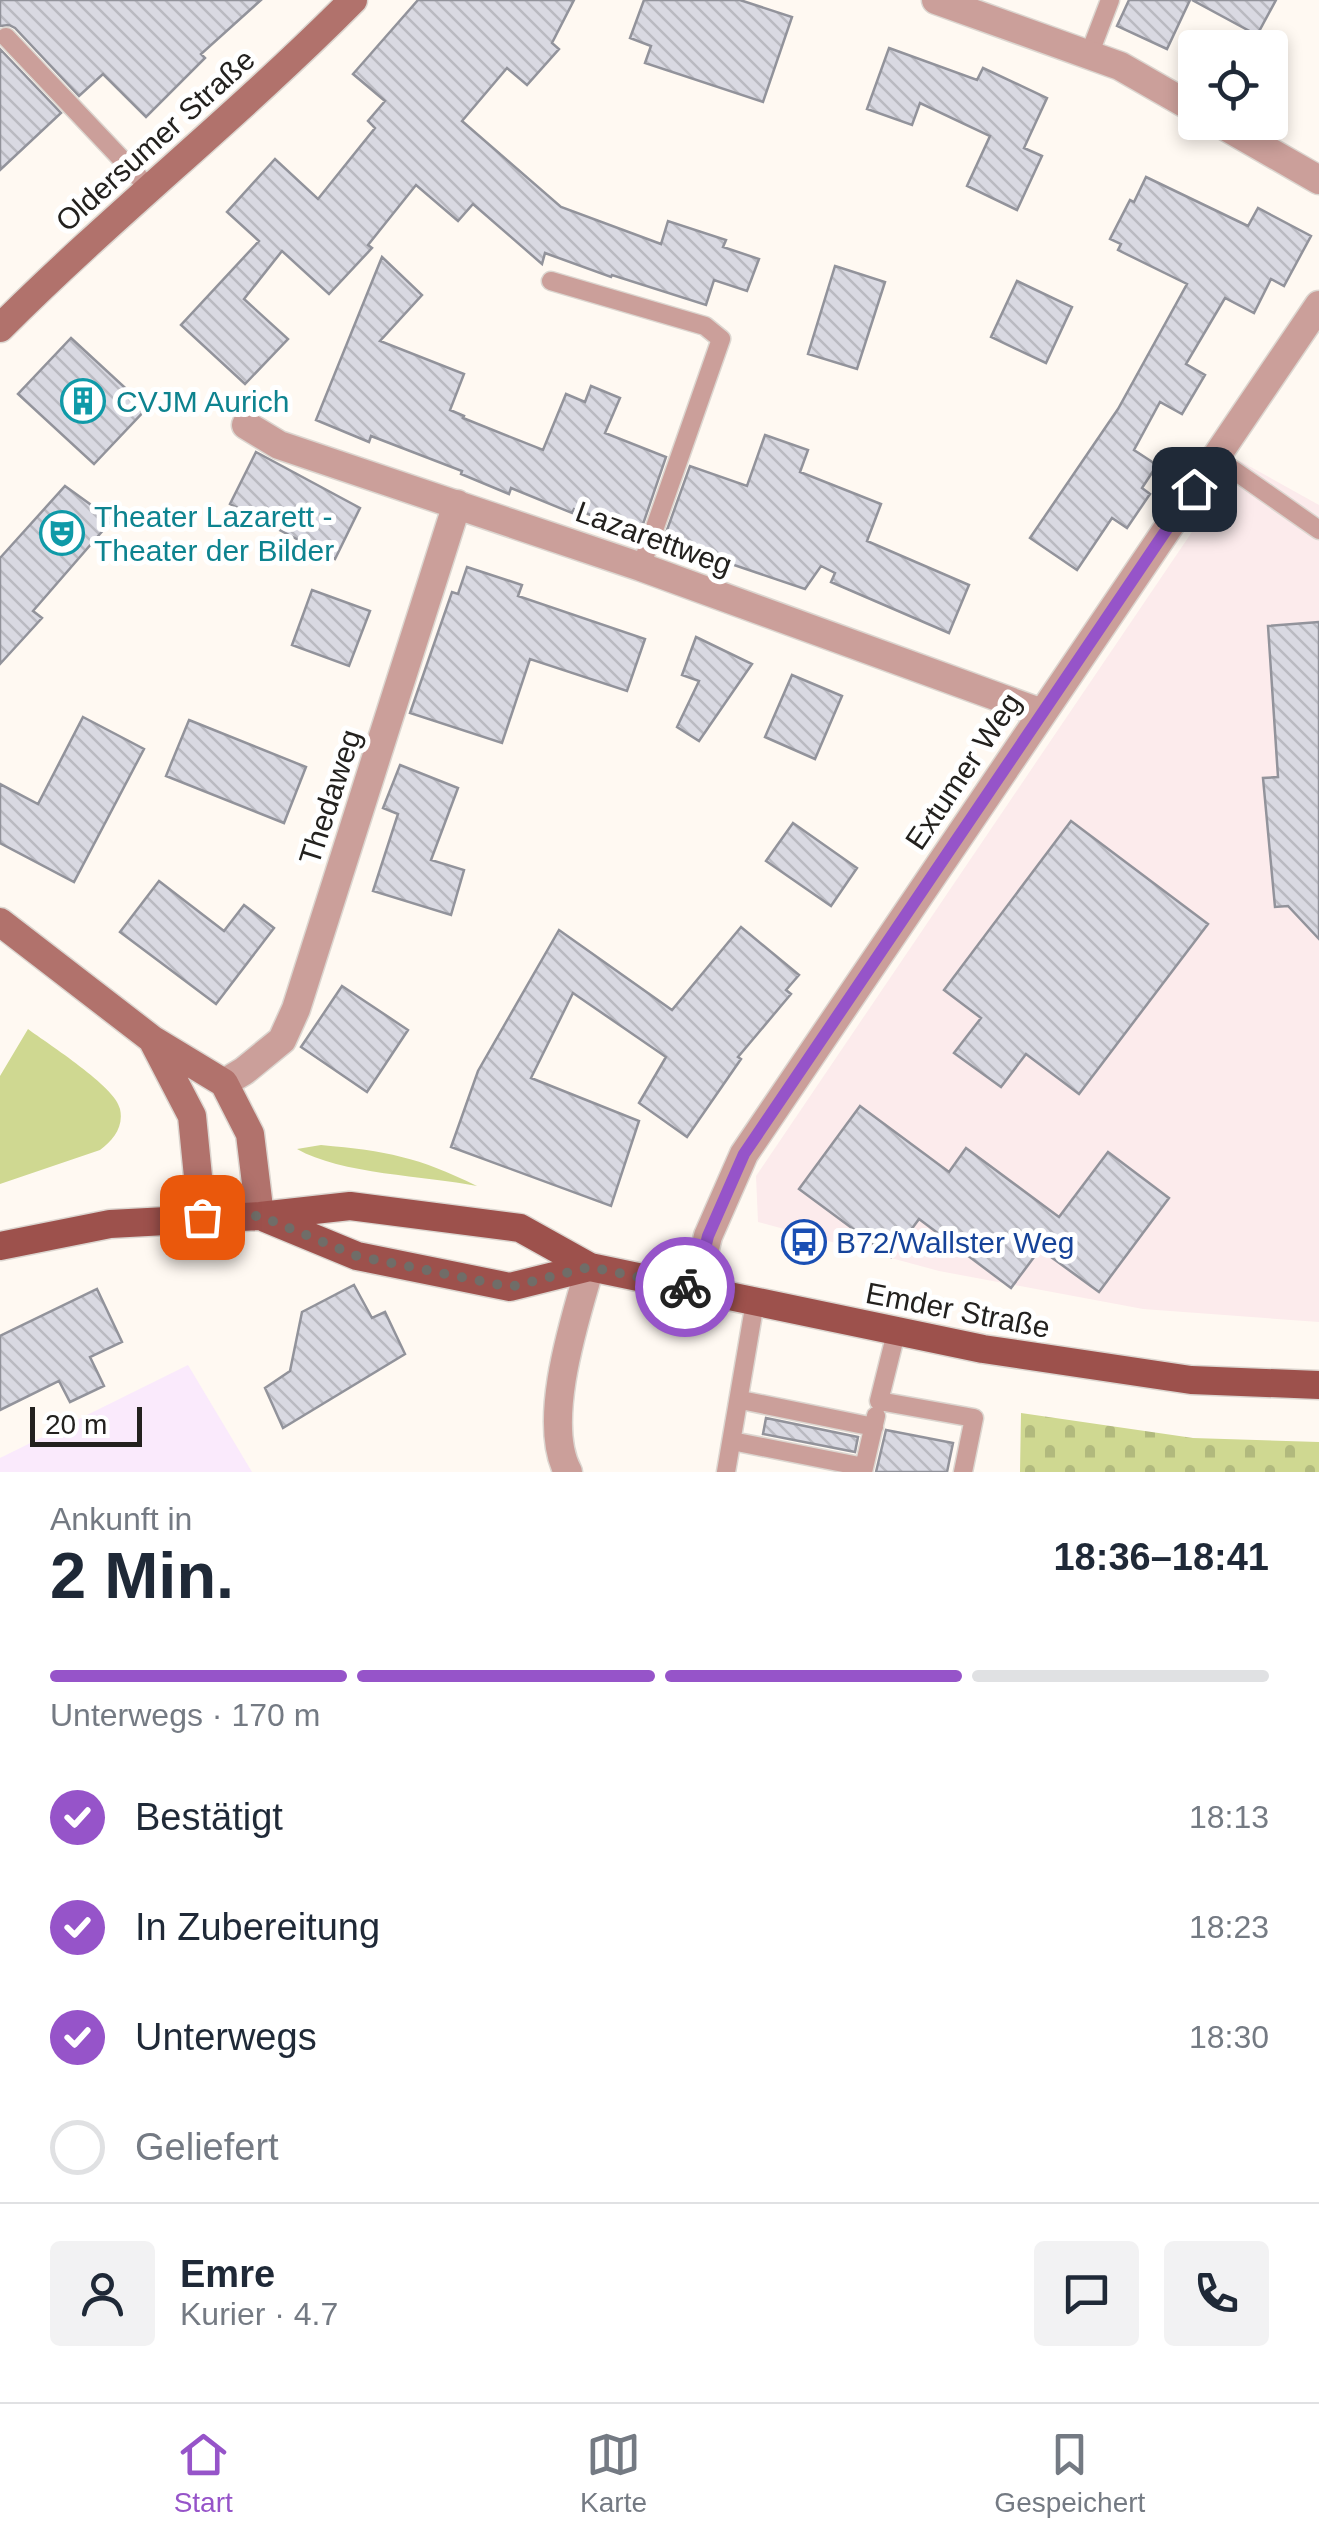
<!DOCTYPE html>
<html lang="de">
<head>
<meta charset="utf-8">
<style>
	:root { --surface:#fff; --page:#f2f2f3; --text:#1f2937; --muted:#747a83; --line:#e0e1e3; --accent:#9654c9 }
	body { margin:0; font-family:Helvetica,sans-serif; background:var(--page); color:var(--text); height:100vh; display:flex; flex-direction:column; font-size:38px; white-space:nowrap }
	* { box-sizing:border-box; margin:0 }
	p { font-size:32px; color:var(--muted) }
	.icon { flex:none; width:55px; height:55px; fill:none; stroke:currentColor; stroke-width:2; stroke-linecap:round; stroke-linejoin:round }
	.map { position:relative; height:1472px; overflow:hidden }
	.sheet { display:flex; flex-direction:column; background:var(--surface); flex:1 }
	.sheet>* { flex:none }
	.fabs { position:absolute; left:1178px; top:30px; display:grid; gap:20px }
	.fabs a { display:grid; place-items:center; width:110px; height:110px; border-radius:10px; background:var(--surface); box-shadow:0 5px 15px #0003; font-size:50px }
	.scale { position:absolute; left:30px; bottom:25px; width:112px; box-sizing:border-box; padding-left:10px; border:5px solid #23211e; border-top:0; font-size:28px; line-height:35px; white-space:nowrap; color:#23211e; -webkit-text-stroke:8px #fff; paint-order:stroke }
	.pin { position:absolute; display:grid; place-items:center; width:85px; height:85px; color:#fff; margin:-42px; border-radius:20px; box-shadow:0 5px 15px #0006 }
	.courier { position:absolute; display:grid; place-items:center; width:100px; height:100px; margin:-50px; border:8px solid #9654c9; border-radius:50%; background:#fff; color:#222; box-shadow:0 2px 12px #0007 }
	.head em { font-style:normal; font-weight:700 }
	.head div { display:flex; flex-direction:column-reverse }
	.head { display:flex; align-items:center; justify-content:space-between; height:170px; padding:0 50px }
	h1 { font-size:65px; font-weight:700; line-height:75px }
	.bar { display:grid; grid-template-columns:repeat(4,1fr); gap:15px 10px; align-content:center; height:120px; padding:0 50px }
	.bar i { height:12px; border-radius:8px; background:var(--line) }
	.bar .current { background:var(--accent) }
	.bar p { grid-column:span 4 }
	.line { display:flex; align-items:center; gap:25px; padding:0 50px; border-top:2px solid var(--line) }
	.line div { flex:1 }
	.round { display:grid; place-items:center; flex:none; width:105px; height:105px; border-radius:10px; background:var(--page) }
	ol { padding:0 50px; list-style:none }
	li { display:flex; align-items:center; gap:30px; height:110px }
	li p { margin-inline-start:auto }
	li .icon { padding:10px; border-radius:50%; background:var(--accent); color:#fff; stroke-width:4 }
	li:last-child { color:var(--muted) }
	li i { width:55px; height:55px; border:5px solid var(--line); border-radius:50% }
	.dock { display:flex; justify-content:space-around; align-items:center; height:140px; border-top:2px solid var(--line); background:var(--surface); font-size:28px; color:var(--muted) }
	.dock a { display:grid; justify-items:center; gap:5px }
	.dock .current { color:var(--accent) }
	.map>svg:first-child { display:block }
	.commercial { fill:#fcebec }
	.education { fill:#faeafc }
	.grass { fill:#cfd891 }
	.cemetery { fill:url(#cemetery-stones) }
	.building { fill:url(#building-back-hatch); stroke:#92939b; stroke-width:2.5 }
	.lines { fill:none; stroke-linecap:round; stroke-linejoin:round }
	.service-casing { stroke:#dcd6d0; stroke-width:21 }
	.minor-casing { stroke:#dcd6d0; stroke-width:31 }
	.secondary-casing { stroke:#dcd6d0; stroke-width:31 }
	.primary-casing { stroke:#dcd6d0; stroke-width:31 }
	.service { stroke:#cb9f9a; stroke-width:18 }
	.minor { stroke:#cb9f9a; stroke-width:28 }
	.secondary { stroke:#b1726c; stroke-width:28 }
	.primary { stroke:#9d514c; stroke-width:28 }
	.done { stroke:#706d68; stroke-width:10; stroke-dasharray:0 18 }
	.route { stroke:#9654c9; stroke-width:12 }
	.labels { text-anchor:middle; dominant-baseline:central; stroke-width:10; stroke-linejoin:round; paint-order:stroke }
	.street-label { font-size:30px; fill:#23211e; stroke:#fff }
	.culture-label { font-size:30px; fill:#0d838f; stroke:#fff; text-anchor:start }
	.transit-label { font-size:30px; fill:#164399; stroke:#fff; text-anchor:start }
</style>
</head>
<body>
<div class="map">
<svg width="1319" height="1472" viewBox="0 0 1319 1472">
	<defs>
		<pattern id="cemetery-stones" width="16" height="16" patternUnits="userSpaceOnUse" patternTransform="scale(2.5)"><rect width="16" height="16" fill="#cfd891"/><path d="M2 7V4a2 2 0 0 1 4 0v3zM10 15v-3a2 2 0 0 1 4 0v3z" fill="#b1b97d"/></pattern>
		<pattern id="building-back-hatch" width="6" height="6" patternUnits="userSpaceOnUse" patternTransform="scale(2.5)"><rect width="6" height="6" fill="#d9d9e2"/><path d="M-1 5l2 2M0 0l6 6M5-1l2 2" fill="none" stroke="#babac1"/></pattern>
	</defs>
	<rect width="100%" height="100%" fill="#fff9f2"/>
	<path class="commercial" d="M1240,461L1319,505V1322L1143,1309L939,1271L758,1222L756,1176Z"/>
	<path class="education" d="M188,1365L252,1472H0V1458Z"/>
	<path class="grass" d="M28,1029C48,1044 116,1087 120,1109C124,1127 113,1140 100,1150L0,1184V1076Z
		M321,1145C387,1151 418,1157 477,1186C426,1176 340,1174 297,1149Z"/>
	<path class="cemetery" d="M1021,1413L1193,1438L1319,1442V1472H1020Z"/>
	<path class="building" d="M0,0H261L201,54L205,58L146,117L103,74L79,96L15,28L9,25L0,26Z
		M418,0H574L552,43L559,49L527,85L507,68L462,121L561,207L661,244L668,221L726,240L723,247L759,259L747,291L714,280L706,305L612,275L611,277L545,253L542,264L473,204L458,221L416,185L368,245L372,248L329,294L282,251L244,299L288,339L245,384L181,325L259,241L227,212L275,159L318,199L375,128L368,121L385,101L353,74Z
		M644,0H740L792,17L763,102L645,63L651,46L630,38Z
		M1129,0H1190L1167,49L1117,26Z
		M1192,0H1276L1257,35Z
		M889,48L977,80L983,68L1047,98L1024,148L1042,156L1017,210L967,186L990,136L920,103L912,125L867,109Z
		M0,49L61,113L0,170Z
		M1146,177L1248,226L1258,208L1311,236L1284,286L1271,279L1254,313L1225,298L1186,364L1205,375L1182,414L1160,402L1134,450L1157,465L1142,488L1150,494L1127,528L1112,518L1077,570L1030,538L1118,409L1187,284L1118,250L1121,244L1110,239L1130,200L1134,202Z
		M382,257L422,295L380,341L464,374L450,410L464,416L463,418L543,450L566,394L585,402L591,386L620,398L605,433L666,457L640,533L574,509L572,513L511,488L509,494L461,474L462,471L371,436L369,442L316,420Z
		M835,266L885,282L857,369L808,354Z
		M1017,281L1072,307L1046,363L991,337Z
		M71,338L147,408L94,464L18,394Z
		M765,435L808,450L800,472L881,504L867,541L969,585L949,633L831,582L835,573L821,566L805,589L663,541L690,466L747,486Z
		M256,452L360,508L335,559L230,504Z
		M65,486L112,520L33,611L42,618L0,664V558Z
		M467,567L522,585L518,596L645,639L627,691L530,659L502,743L410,713L452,592L458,594Z
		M312,590L370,611L349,666L292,645Z
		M1319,622V939L1288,906L1275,907L1263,778L1278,777L1268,626Z
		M696,637L752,664L699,741L677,727L699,681L682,675Z
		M792,675L842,696L815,759L765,737Z
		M83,717L144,749L74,882L0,843V784L38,804Z
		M189,720L306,767L284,823L166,776Z
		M400,765L458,788L431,860L464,870L451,915L373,891L398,814L383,808Z
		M1071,821L1208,924L1079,1094L1026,1054L1001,1087L954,1053L981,1018L944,990Z
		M793,823L857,868L831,906L766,861Z
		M159,881L224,931L244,905L274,928L216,1004L120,932Z
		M741,927L799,975L786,990L791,994L738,1057L741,1059L687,1137L639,1103L666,1057L573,993L531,1078L639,1121L611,1206L451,1147L478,1071L559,930L672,1010Z
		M342,986L408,1030L367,1092L301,1047Z
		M860,1106L949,1172L966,1148L1059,1217L1108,1152L1169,1198L1099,1292L1040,1249L1011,1288L919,1219L891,1257L799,1189Z
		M354,1285L372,1318L385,1312L405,1354L283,1428L265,1388L290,1371L302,1312Z
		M97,1289L122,1342L90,1357L104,1386L70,1402L59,1381L0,1410V1336Z
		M766,1418L858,1437L855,1452L763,1434Z
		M886,1430L953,1443L947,1472H876Z"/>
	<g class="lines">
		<g class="service-casing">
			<path id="service" d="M6,37L149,188
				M1089,55L1110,0
				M551,281L705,326L721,339L641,567
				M1215,457L1319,530
				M896,1333L879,1401L974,1418L963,1472
				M741,1400L874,1427
				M732,1441L864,1467
				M726,1472L755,1302
				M863,1472L876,1416"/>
		</g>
		<g class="minor-casing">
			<path id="minor" d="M936,0L1120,66L1195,109
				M1218,122L1319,180
				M246,425L279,445L641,567L1042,713
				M224,1083L244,1071L282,1040L296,1009L457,504
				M695,1290L708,1236L744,1154L1319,305
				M568,1472C541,1422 575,1319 590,1267"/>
		</g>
		<g class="secondary-casing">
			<path id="secondary" d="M0,328C114,214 240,114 353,0
				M0,922L153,1040L224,1083L250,1134L260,1216
				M153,1041L192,1116L202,1217"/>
		</g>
		<g class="primary-casing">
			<path id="primary" d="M265,1218L357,1256L510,1287L590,1267
				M0,1246L110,1224L260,1216L350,1206L520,1228L590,1267L983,1349L1191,1380L1319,1385"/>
		</g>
		<use href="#service" class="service"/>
		<use href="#minor" class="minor"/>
		<use href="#secondary" class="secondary"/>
		<use href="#primary" class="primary"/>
	</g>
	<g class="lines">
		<path class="done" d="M202,1217L260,1216L357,1256L510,1287L590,1267L685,1287"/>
		<path class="route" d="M685,1287L695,1290L708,1236L744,1154L1194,489"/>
	</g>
	<defs>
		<g id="building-ring" transform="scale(2.25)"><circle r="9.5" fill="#fff" stroke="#0f9aa8" stroke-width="1.5"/><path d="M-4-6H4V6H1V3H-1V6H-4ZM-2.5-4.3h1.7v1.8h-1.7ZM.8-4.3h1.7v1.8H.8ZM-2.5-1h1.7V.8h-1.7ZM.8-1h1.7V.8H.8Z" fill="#0f9aa8"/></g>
		<g id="theatre-ring" transform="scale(2.25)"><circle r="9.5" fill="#fff" stroke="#0f9aa8" stroke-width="1.5"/><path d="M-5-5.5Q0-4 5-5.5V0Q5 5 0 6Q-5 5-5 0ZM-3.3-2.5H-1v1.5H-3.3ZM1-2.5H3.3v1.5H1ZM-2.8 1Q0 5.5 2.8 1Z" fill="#0f9aa8"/></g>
		<g id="bus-ring" transform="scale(2.25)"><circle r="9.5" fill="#fff" stroke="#1a4fb4" stroke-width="1.5"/><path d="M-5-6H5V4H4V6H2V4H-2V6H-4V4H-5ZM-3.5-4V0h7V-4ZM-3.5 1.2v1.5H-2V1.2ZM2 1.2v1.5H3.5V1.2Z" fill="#1a4fb4"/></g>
	</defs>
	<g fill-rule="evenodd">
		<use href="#building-ring" x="83" y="401"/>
		<use href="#theatre-ring" x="62" y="533"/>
		<use href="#bus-ring" x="804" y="1242"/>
	</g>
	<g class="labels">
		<g class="street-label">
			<text transform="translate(155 140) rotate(-42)">Oldersumer Straße</text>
			<text transform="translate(654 538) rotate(20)">Lazarettweg</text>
			<text transform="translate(963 771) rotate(-56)">Extumer Weg</text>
			<text transform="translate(330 797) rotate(-72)">Thedaweg</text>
			<text transform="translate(958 1310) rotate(11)">Emder Straße</text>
		</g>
		<g class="culture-label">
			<text x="116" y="401">CVJM Aurich</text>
			<text x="94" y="516">Theater Lazarett -<tspan x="94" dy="34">Theater der Bilder</tspan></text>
		</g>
		<g class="transit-label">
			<text x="836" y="1242">B72/Wallster Weg</text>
		</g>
	</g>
</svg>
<div class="fabs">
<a><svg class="icon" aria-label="locate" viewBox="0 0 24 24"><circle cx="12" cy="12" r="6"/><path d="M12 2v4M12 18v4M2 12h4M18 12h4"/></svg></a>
</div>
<div class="scale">20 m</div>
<div class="pin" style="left:202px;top:1217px;background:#ea580c"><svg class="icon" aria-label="bag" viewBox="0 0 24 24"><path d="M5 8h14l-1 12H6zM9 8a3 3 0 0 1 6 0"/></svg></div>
<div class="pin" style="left:1194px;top:489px;background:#1f2937"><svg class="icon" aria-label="home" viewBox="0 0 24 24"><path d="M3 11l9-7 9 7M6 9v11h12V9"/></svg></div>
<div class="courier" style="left:685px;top:1287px"><svg class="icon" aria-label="bike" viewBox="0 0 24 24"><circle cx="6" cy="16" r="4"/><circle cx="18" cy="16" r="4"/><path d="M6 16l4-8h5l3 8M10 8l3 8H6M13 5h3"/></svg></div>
</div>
<section class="sheet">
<div class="head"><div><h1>2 Min.</h1><p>Ankunft in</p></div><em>18:36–18:41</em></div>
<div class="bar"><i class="current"></i><i class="current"></i><i class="current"></i><i></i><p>Unterwegs · 170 m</p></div>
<ol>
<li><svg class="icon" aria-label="check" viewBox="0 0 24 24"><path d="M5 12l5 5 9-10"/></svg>Bestätigt<p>18:13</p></li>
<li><svg class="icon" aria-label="check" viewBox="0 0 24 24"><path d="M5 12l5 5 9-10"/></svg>In Zubereitung<p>18:23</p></li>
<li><svg class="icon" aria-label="check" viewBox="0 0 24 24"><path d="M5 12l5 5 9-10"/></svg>Unterwegs<p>18:30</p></li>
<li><i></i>Geliefert</li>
</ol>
<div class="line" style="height:180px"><a class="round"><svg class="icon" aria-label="person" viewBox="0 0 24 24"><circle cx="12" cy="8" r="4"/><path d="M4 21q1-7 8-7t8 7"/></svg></a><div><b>Emre</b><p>Kurier · 4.7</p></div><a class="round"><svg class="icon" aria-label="chat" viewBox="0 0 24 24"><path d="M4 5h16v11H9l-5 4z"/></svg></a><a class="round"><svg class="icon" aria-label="phone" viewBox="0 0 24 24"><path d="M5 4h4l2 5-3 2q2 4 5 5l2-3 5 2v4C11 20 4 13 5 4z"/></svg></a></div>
</section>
<nav class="dock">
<a class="current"><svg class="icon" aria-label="home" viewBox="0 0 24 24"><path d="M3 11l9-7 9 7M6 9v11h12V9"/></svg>Start</a>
<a><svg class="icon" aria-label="map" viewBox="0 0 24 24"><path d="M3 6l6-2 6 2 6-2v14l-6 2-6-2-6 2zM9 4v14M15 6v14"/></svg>Karte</a>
<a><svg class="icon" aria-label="saved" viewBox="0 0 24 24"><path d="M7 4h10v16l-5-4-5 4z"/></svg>Gespeichert</a>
</nav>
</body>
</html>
